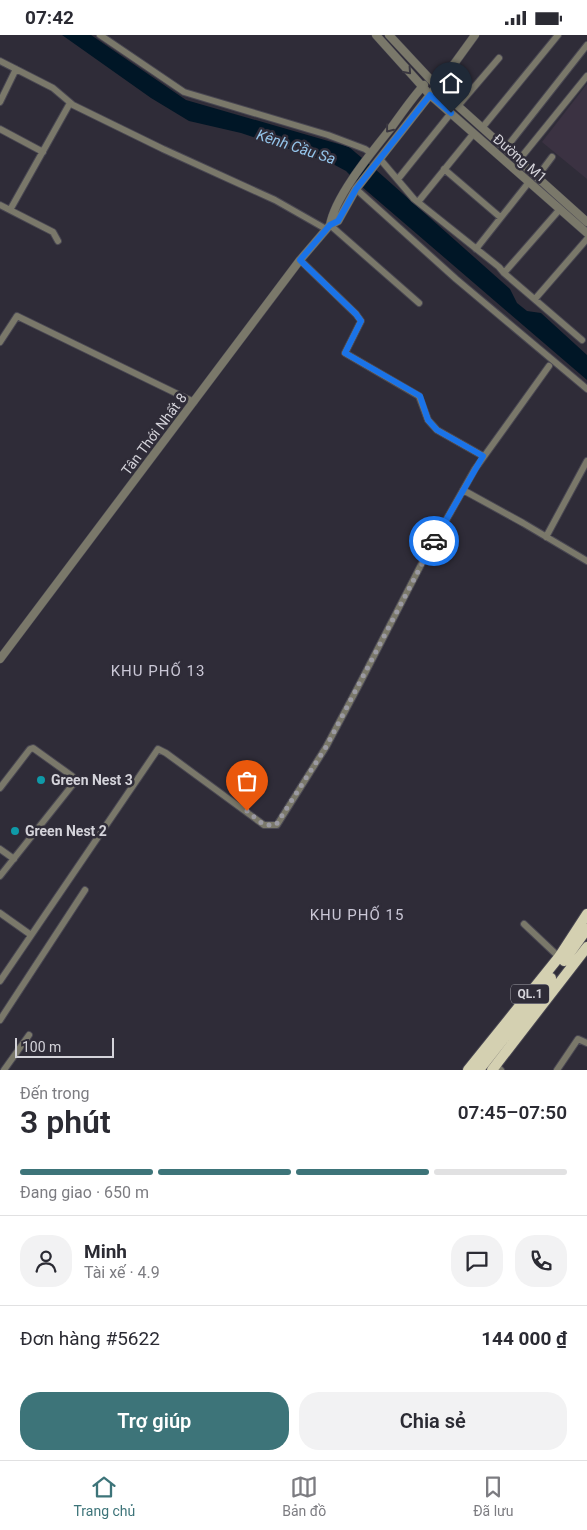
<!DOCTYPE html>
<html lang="vi">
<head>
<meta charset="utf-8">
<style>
	:root { --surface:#fff; --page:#f2f2f3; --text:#2b2b33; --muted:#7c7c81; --line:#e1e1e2; --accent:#3d7479 }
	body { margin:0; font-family:Roboto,sans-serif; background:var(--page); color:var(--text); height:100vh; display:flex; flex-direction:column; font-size:19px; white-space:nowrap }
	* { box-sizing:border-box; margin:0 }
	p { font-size:16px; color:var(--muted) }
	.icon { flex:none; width:28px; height:28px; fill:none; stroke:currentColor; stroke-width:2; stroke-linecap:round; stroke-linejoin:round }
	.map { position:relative; height:1035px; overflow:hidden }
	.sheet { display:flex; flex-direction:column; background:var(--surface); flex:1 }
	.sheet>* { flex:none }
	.scale { position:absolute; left:15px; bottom:12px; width:99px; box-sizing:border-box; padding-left:5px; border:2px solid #d4d3da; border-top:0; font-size:14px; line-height:18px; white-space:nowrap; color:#d4d3da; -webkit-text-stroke:4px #2f2c38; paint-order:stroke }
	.pin { position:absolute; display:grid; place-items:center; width:42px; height:42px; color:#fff; margin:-51px -21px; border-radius:50% 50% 50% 0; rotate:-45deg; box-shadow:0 0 5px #0007 }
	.pin .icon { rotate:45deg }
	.courier { position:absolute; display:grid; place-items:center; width:50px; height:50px; margin:-25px; border:4px solid #1a73e8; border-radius:50%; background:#fff; color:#222; box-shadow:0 1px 6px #0007 }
	.headline em { font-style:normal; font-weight:600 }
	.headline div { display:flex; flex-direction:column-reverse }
	.headline { display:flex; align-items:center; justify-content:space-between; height:85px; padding:0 20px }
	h1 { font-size:32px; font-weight:600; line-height:38px }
	.bar { display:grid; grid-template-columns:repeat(4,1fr); gap:8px 5px; align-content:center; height:60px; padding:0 20px }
	.bar i { height:6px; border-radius:4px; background:var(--line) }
	.bar .on { background:var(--accent) }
	.bar p { grid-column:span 4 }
	.line { display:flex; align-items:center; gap:12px; padding:0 20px; border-top:1px solid var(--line) }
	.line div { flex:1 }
	.round { display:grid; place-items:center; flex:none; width:52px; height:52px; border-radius:20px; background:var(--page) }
	.button { display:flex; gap:10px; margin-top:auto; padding:10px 20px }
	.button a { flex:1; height:58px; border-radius:20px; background:var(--accent); color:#fff; font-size:20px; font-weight:600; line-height:58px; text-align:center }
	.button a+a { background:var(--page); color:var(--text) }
	.status { display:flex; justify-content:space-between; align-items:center; height:35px; padding:0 25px; background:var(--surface); direction:ltr }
	.status svg { height:14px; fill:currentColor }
	.dock { display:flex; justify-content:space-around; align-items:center; height:70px; border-top:1px solid var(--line); background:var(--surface); font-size:14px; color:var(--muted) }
	.dock a { display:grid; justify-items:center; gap:2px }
	.dock .on { color:var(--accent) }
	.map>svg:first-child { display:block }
	.education { fill:#3b3242 }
	.water { fill:#001626 }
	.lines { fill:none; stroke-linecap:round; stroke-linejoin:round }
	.minor-casing { stroke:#494752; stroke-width:8 }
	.tertiary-casing { stroke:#494752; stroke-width:9 }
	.trunk-casing { stroke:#494752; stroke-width:12 }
	.minor { stroke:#7a786a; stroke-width:6 }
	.tertiary { stroke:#7a786a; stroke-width:8 }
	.trunk { stroke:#d4d0b1; stroke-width:10 }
	.oneway { stroke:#3a3740 }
	.done { stroke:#9a99a1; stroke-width:5; stroke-dasharray:0 9 }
	.route { stroke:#1a73e8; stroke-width:6 }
	.culture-dot { fill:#0f9aa8; stroke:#2f2c38; stroke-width:2 }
	.labels { text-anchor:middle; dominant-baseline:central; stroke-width:5; stroke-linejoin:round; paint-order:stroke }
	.shield { fill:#2f2c38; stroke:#a2a1a9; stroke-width:1 }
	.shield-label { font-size:12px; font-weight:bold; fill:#d4d3da }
	.street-label { font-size:14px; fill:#d4d3da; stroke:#2f2c38 }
	.poi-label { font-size:14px; font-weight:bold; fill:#d4d3da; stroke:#2f2c38; text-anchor:start }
	.water-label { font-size:15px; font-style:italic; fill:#94c5eb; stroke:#2f2c38 }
	.neighbourhood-label { font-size:15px; letter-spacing:1px; fill:#cac7d6; stroke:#2f2c38 }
</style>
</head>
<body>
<div class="status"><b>07:42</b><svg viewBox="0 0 49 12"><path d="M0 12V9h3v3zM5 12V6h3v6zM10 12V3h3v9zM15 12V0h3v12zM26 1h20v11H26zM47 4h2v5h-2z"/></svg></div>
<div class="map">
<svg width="587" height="1035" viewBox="0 0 587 1035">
	<rect width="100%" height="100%" fill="#2f2c38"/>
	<path class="education" d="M587,49V144L542,107Z"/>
	<path class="water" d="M62,0H91L186,65L349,112L375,134L510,254L517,268L527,276L541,278L587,320V345L361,151L346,136L331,128L241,98L189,86L151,63Z"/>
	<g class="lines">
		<g class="minor-casing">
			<path id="minor" d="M100,0L184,57L328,100L365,114L371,118
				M0,26L53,53L73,70L163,114L275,165L326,194
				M0,67L16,34
				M458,71L499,23
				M482,93L558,0
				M0,94L43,117
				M506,113L587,10
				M380,124L414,164L499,232L504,238L582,305
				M519,125L587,41
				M444,134L500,182
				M537,142L552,122
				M398,144L451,78
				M356,154L456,244L587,354
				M418,167L474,98
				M0,170L53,197L58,206
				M10,175L70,68
				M330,190L419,268
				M476,214L529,147
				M300,225L356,279L361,286L345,318L419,361L428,385L437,395L483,421
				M504,238L560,174
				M535,264L587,204
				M0,307L17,281L194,367
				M463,455L523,488L587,526
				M546,502L587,426
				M0,753L30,714L33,713L72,741L75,745L74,748L0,841
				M0,814L14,824
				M0,878L31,900
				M524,889L559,922
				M0,946L158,714L166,718L264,790H277L326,712L359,650L423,526L475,434L549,331
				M0,985L85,855
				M500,1034L501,1035
				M4,1035L29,1000
				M557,1035L578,1004L587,1008"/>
		</g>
		<g class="tertiary-casing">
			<path id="tertiary" d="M376,0L430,60L587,198
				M389,0L430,44L458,71L587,187
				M434,48L446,40L475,0
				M330,190C335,161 372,117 391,93C402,78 412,63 424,50
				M0,624L300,225L330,190L338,186L356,154L437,51"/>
		</g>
		<g class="trunk-casing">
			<path id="trunk" d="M564,926L587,894
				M468,1035L559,922L587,879
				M479,1035L551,943
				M492,1035L587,912"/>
		</g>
		<use href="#minor" class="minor"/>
		<use href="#tertiary" class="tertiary"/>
		<use href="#trunk" class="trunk"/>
	</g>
	<defs><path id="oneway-chevron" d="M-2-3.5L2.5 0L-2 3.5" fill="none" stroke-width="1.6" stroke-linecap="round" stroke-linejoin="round" transform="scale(1.25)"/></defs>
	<g class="oneway">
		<use href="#oneway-chevron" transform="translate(408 36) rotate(48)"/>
		<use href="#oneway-chevron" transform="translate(389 94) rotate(128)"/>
	</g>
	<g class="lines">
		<path class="done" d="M247,776L264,790H276L326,712L434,506"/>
		<path class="route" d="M434,506L483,421L437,395L428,385L420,361L345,318L361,286L356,279L300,225L330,190L338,186L356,154L430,60L451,78"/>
	</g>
	<g class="culture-dot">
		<circle cx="41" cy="745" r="5"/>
		<circle cx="15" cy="796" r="5"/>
	</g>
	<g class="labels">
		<rect class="shield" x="511" y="949.5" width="38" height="19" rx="4"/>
		<g class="shield-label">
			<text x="530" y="959">QL.1</text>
		</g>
		<g class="street-label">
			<text transform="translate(520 123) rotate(41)">Đường M1</text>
			<text transform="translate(154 399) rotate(-53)">Tân Thới Nhất 8</text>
		</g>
		<g class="poi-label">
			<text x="51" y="745">Green Nest 3</text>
			<text x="25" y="796">Green Nest 2</text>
		</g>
		<g class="water-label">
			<text transform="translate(296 112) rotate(18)">Kênh Cầu Sa</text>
		</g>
		<g class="neighbourhood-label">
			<text x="158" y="636">KHU PHỐ 13</text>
			<text x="357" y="880">KHU PHỐ 15</text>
		</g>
	</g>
</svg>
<div class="scale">100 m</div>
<div class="pin" style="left:247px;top:776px;background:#ea580c"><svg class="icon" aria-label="bag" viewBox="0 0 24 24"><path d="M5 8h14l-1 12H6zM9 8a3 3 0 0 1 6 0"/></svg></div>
<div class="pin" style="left:451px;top:78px;background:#1f2937"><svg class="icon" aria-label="home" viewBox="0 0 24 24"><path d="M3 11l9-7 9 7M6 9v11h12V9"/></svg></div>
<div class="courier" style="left:434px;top:506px"><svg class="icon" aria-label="car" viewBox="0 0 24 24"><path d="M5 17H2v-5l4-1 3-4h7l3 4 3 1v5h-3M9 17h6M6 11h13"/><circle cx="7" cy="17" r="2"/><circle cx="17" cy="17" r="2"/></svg></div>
</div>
<section class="sheet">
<div class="headline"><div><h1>3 phút</h1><p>Đến trong</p></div><em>07:45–07:50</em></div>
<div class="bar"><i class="on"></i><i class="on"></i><i class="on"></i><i></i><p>Đang giao · 650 m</p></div>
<div class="line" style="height:90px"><a class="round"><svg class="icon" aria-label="person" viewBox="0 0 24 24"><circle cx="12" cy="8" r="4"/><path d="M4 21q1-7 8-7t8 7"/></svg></a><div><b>Minh</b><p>Tài xế · 4.9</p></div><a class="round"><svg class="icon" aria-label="chat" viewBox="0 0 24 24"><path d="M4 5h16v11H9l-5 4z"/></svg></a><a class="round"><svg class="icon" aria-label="phone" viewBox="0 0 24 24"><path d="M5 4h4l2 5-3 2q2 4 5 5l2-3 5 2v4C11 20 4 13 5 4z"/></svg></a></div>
<div class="line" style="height:65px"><div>Đơn hàng #5622</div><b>144 000 ₫</b></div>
<div class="button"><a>Trợ giúp</a><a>Chia sẻ</a></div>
</section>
<nav class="dock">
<a class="on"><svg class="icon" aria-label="home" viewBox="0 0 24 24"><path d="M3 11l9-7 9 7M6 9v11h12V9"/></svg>Trang chủ</a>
<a><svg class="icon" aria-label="map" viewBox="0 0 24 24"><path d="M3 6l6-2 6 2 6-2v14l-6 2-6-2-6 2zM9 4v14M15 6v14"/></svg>Bản đồ</a>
<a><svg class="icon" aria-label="saved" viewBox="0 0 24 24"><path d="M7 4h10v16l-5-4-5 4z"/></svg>Đã lưu</a>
</nav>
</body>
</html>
